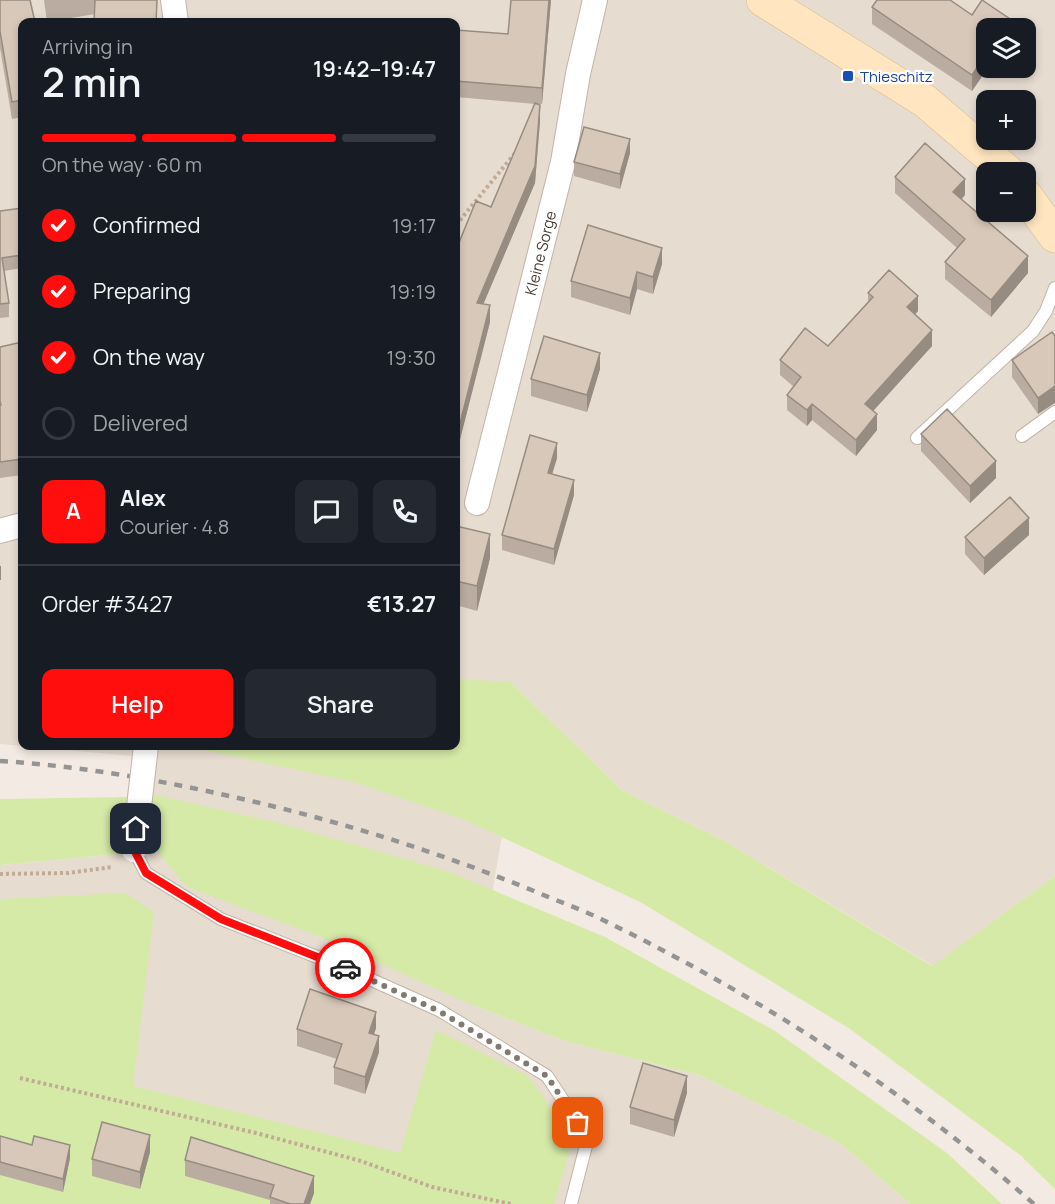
<!DOCTYPE html>
<html lang="en">
<head>
<meta charset="utf-8">
<style>
	:root { --surface:#171b24; --page:#242831; --text:#f1f3f6; --muted:#9ea1a6; --line:#363941; --accent:#ff0e0d }
	body { margin:0; font-family:Manrope,sans-serif; background:var(--page); color:var(--text); height:100vh; display:flex; flex-direction:column; font-size:22px; white-space:nowrap }
	* { box-sizing:border-box; margin:0 }
	p { font-size:20px; color:var(--muted) }
	.icon { flex:none; width:33px; height:33px; fill:none; stroke:currentColor; stroke-width:2; stroke-linecap:round; stroke-linejoin:round }
	.map { position:relative; flex:1; overflow:hidden }
	.panel { position:absolute; left:18px; top:18px; width:442px; height:732px; display:flex; flex-direction:column; background:var(--surface); border-radius:12px; box-shadow:0 3px 9px #0003 }
	.panel>* { flex:none }
	.tools { position:absolute; left:976px; top:18px; display:grid; gap:12px }
	.tools a { display:grid; place-items:center; width:60px; height:60px; border-radius:12px; background:var(--surface); box-shadow:0 3px 9px #0003; font-size:30px }
	.pin { position:absolute; display:grid; place-items:center; width:51px; height:51px; color:#fff; margin:-26px; border-radius:12px; box-shadow:0 3px 9px #0006 }
	.courier { position:absolute; display:grid; place-items:center; width:60px; height:60px; margin:-30px; border:4px solid #ff0e0d; border-radius:50%; background:#fff; color:#222; box-shadow:0 2px 8px #0007 }
	.summary em { font-style:normal; font-weight:600 }
	.summary div { display:flex; flex-direction:column-reverse }
	.summary { display:flex; align-items:center; justify-content:space-between; height:102px; padding:0 24px }
	h1 { font-size:39px; font-weight:600; line-height:45px }
	.bar { display:grid; grid-template-columns:repeat(4,1fr); gap:9px 6px; align-content:center; height:72px; padding:0 24px }
	.bar i { height:8px; border-radius:4px; background:var(--line) }
	.bar .active { background:var(--accent) }
	.bar p { grid-column:span 4 }
	.line { display:flex; align-items:center; gap:15px; padding:0 24px; border-top:2px solid var(--line) }
	.line div { flex:1 }
	.round { display:grid; place-items:center; flex:none; width:63px; height:63px; border-radius:12px; background:var(--page) }
	ol { padding:0 24px; list-style:none }
	li { display:flex; align-items:center; gap:18px; height:66px }
	li p { margin-inline-start:auto }
	li .icon { padding:6px; border-radius:50%; background:var(--accent); color:#fff; stroke-width:4 }
	li:last-child { color:var(--muted) }
	li i { width:33px; height:33px; border:3px solid var(--line); border-radius:50% }
	.cta { display:flex; gap:12px; margin-top:auto; padding:12px 24px }
	.cta a { flex:1; height:69px; border-radius:12px; background:var(--accent); color:#fff; font-size:24px; font-weight:600; line-height:69px; text-align:center }
	.cta a+a { background:var(--page); color:var(--text) }
	.map>svg:first-child { display:block }
	.residential { fill:#e7dcd0; fill-rule:evenodd }
	.green { fill:#d6eaa8 }
	.lines { fill:none; stroke-linecap:round; stroke-linejoin:round }
	.lane-casing { stroke:#c1b5a8; stroke-width:14 }
	.street-casing { stroke:#c1b5a8; stroke-width:26 }
	.secondary-casing { stroke:#d9bb91; stroke-width:34 }
	.path { stroke:#c1ab95; stroke-width:4; stroke-dasharray:3 3; stroke-linecap:butt }
	.lane { stroke:#fff; stroke-width:12 }
	.street { stroke:#fff; stroke-width:24 }
	.secondary { stroke:#ffe6c0; stroke-width:33 }
	.rail { stroke:#949494; stroke-width:4.5; stroke-dasharray:8 8; stroke-linecap:butt }
	.street-bridge-casing { stroke:#c1b5a8; stroke-width:26; stroke-linecap:butt }
	.street-bridge { stroke:#fff; stroke-width:24 }
	.wall { fill:#baaca0 }
	.shaded-wall { fill:#978c82 }
	.building { fill:#d8c8ba; stroke:#978c82; stroke-width:1.5 }
	.done { stroke:#827971; stroke-width:6; stroke-dasharray:0 10.8 }
	.route { stroke:#ff0e0d; stroke-width:8 }
	.transit-dot { fill:#1a4fb4; stroke:#fff; stroke-width:2 }
	.labels { text-anchor:middle; dominant-baseline:central; stroke-width:4.5; stroke-linejoin:round; paint-order:stroke }
	.transit-label { font-size:15px; fill:#164399; stroke:#fff; text-anchor:start }
	.street-label { font-size:15px; fill:#453b33; stroke:#fff }
</style>
</head>
<body>
<div class="map">
<svg width="1055" height="1204" viewBox="0 0 1055 1204">
	<rect width="100%" height="100%" fill="#f3ebe3"/>
	<path class="residential" d="M0,0H1055V876L933,966L726,842L623,791L511,683L514,765L473,1005L568,1042L699,1075L840,1143L910,1204H0V865L129,853L123,820L133,756L0,744ZM22,22H456V746H22ZM987,28H1026V68H987ZM987,100H1026V140H987ZM987,172H1026V212H987Z"/>
	<path class="green" d="M456,679L510,682L623,791L726,842L932,966L1055,876V1189L1020,1155L850,1029L642,903L463,819L354,782L185,746H456Z
		M151,794L279,823L447,871L605,937L775,1031L947,1153L1002,1204H910L840,1143L699,1075L568,1042L473,1005L316,935L187,887L147,840Z
		M127,797L123,820L129,853L0,865V799Z
		M125,893L154,912L133,1086L400,1153L436,1030L528,1076L573,1139L554,1204H0V899Z"/>
	<g class="lines">
		<g class="lane-casing">
			<path id="lane" d="M1022,436L1055,412
				M917,438L1033,331L1046,311L1055,288
				M134,850L146,873L221,919L345,968L439,1010L547,1076L588,1138L571,1204"/>
		</g>
		<g class="street-casing">
			<g id="street">
				<path d="M173,0L176,22"/>
				<path id="s1" d="M477,503L563,162L578,74L595,0"/>
				<path d="M0,531L22,525"/>
			</g>
		</g>
		<g class="secondary-casing">
			<path id="secondary" d="M763,0L925,101L1008,172
				M1026,196L1055,236"/>
		</g>
		<path class="path" d="M456,225L516,152
			M0,874L68,873L112,867
			M20,1078L256,1133L361,1161L432,1187L511,1204"/>
		<use href="#lane" class="lane"/>
		<use href="#street" class="street"/>
		<use href="#secondary" class="secondary"/>
		<path class="rail" d="M0,761C80,766 160,780 238,798C340,821 438,852 534,891C557,901 581,909 603,920C759,996 904,1090 1034,1204"/>
		<g class="street-bridge-casing">
			<path id="street-bridge" d="M134,850L146,746"/>
		</g>
		<use href="#street-bridge" class="street-bridge"/>
	</g>
	<path class="wall" d="M0,0L22,22V117L12,119L0,48Z
		M44,0H157V22H94L95,14L47,22Z
		M511,0H551L542,104H537L540,121L535,183L483,304L490,322L456,455L491,207L535,104L456,97V30L508,34Z
		M872,7L972,15L1010,28L972,91L872,24Z
		M630,153L620,189L574,176V162Z
		M895,177L965,195L962,199L1028,273L991,317L945,279V262L957,248L895,193Z
		M22,208V268L4,271L9,303V317L0,318V211Z
		M662,264L653,294L637,289L630,315L571,297V281Z
		M868,293L918,311L915,314L932,346L873,411L877,430L856,456L812,420L807,426L787,410V395L794,387L780,375V360L828,346L868,302Z
		M1052,332L1038,414L1012,377V360Z
		M22,345V475L0,478V347Z
		M600,369L587,412L531,396V379Z
		M921,434L996,478L970,503L921,451Z
		M557,458L552,474L574,495L554,565L502,550V535Z
		M456,526L490,558L477,611L456,605Z
		M1029,535L984,575L965,554V537Z
		M376,1028L374,1034L379,1052L365,1094L334,1084V1067L337,1059L297,1046V1029Z
		M687,1093L674,1137L630,1124V1107Z
		M0,1136L70,1158L63,1192L0,1175Z
		M150,1152L140,1189L92,1176V1159Z
		M185,1160L314,1193L310,1204H270V1200L185,1176Z"/>
	<path class="shaded-wall" d="M549,0H551L542,104V88Z
		M1010,19V28H1003Z
		M987,53V68H988L972,91V75Z
		M540,105V121L535,183L477,319V303Z
		M630,139V153L620,189V174Z
		M965,179V195L953,208V192Z
		M662,248V264L653,294V277Z
		M1028,256V273L991,317V300Z
		M637,272V289L630,315V298Z
		M918,296V311L907,323V307Z
		M490,305V322L456,455V439Z
		M932,330V346L865,420V404Z
		M600,353V369L587,412V395Z
		M1055,386V403L1038,414V398Z
		M812,404V420L807,426V410Z
		M877,414V430L856,456V440Z
		M557,443V458L548,488V473Z
		M996,461V478L970,503V486Z
		M574,480V495L554,565V549Z
		M1029,518V535L984,575V558Z
		M490,534V558L477,611V586Z
		M0,566H1V580H0Z
		M376,1012V1028L369,1049V1033Z
		M379,1036V1052L365,1094V1077Z
		M687,1076V1093L674,1137V1120Z
		M150,1135V1152L140,1189V1172Z
		M70,1145V1158L63,1192V1179Z
		M314,1176V1193L310,1204H304Z"/>
	<path class="building" d="M0,0H30L35,22H22V100L12,102L0,31Z
		M95,0H157L156,22H94Z
		M511,0H549L542,88L456,81V30L508,34Z
		M877,0H950L972,15L982,0L1010,19L1003,28H987V53L972,75L872,7Z
		M535,103L540,105L535,166L477,303L490,305L456,439V250L476,201L491,207Z
		M584,127L630,139L620,174L574,162Z
		M925,143L965,179L953,192L1028,256L991,300L945,262L965,239L895,177Z
		M22,208V255L2,258L9,303L0,304V211Z
		M588,225L662,248L653,277L637,272L630,298L571,281Z
		M889,270L918,296L907,307L932,330L865,404L877,414L856,440L812,404L807,410L787,395L801,377L780,360L805,328L828,346L873,297L868,293Z
		M1052,332L1055,336V386L1038,398L1012,360Z
		M544,336L600,353L587,395L531,379Z
		M22,342V459L0,462V405H1L0,401V347Z
		M947,409L996,461L970,486L921,434Z
		M530,435L557,443L548,473L574,480L554,549L502,535Z
		M1010,497L1029,518L984,558L965,537Z
		M456,526L490,534L477,586L456,581Z
		M310,989L376,1012L369,1033L379,1036L365,1077L334,1067L342,1044L297,1029Z
		M643,1063L687,1076L674,1120L630,1107Z
		M102,1122L150,1135L140,1172L92,1159Z
		M0,1136L32,1145L34,1136L70,1145L63,1179L0,1162Z
		M191,1137L314,1176L304,1204H290L270,1197L274,1185L185,1160Z"/>
	<g class="lines">
		<path class="done" d="M345,968L439,1011L547,1076L578,1123"/>
		<path class="route" d="M136,829L134,850L146,873L221,919L345,968"/>
	</g>
	<rect class="transit-dot" x="842" y="70" width="12" height="12" rx="3"/>
	<g class="labels">
		<g class="transit-label">
			<text x="860" y="76">Thieschitz</text>
		</g>
		<g class="street-label">
			<text stroke="none"><textPath href="#s1" startOffset="258">Kleine Sorge</textPath></text>
		</g>
	</g>
</svg>
<div class="tools">
<a><svg class="icon" aria-label="layers" viewBox="0 0 24 24"><path d="M12 4l9 5-9 5-9-5zM3 14l9 5 9-5"/></svg></a>
<a>+</a>
<a>−</a>
</div>
<div class="pin" style="left:578px;top:1123px;background:#ea580c"><svg class="icon" aria-label="bag" viewBox="0 0 24 24"><path d="M5 8h14l-1 12H6zM9 8a3 3 0 0 1 6 0"/></svg></div>
<div class="pin" style="left:136px;top:829px;background:#1f2937"><svg class="icon" aria-label="home" viewBox="0 0 24 24"><path d="M3 11l9-7 9 7M6 9v11h12V9"/></svg></div>
<div class="courier" style="left:345px;top:968px"><svg class="icon" aria-label="car" viewBox="0 0 24 24"><path d="M5 17H2v-5l4-1 3-4h7l3 4 3 1v5h-3M9 17h6M6 11h13"/><circle cx="7" cy="17" r="2"/><circle cx="17" cy="17" r="2"/></svg></div>
<section class="panel">
<div class="summary"><div><h1>2 min</h1><p>Arriving in</p></div><em>19:42–19:47</em></div>
<div class="bar"><i class="active"></i><i class="active"></i><i class="active"></i><i></i><p>On the way · 60 m</p></div>
<ol>
<li><svg class="icon" aria-label="check" viewBox="0 0 24 24"><path d="M5 12l5 5 9-10"/></svg>Confirmed<p>19:17</p></li>
<li><svg class="icon" aria-label="check" viewBox="0 0 24 24"><path d="M5 12l5 5 9-10"/></svg>Preparing<p>19:19</p></li>
<li><svg class="icon" aria-label="check" viewBox="0 0 24 24"><path d="M5 12l5 5 9-10"/></svg>On the way<p>19:30</p></li>
<li><i></i>Delivered</li>
</ol>
<div class="line" style="height:108px"><b class="round" style="background:var(--accent);color:#fff">A</b><div><b>Alex</b><p>Courier · 4.8</p></div><a class="round"><svg class="icon" aria-label="chat" viewBox="0 0 24 24"><path d="M4 5h16v11H9l-5 4z"/></svg></a><a class="round"><svg class="icon" aria-label="phone" viewBox="0 0 24 24"><path d="M5 4h4l2 5-3 2q2 4 5 5l2-3 5 2v4C11 20 4 13 5 4z"/></svg></a></div>
<div class="line" style="height:78px"><div>Order #3427</div><b>€13.27</b></div>
<div class="cta"><a>Help</a><a>Share</a></div>
</section>
</div>
</body>
</html>
